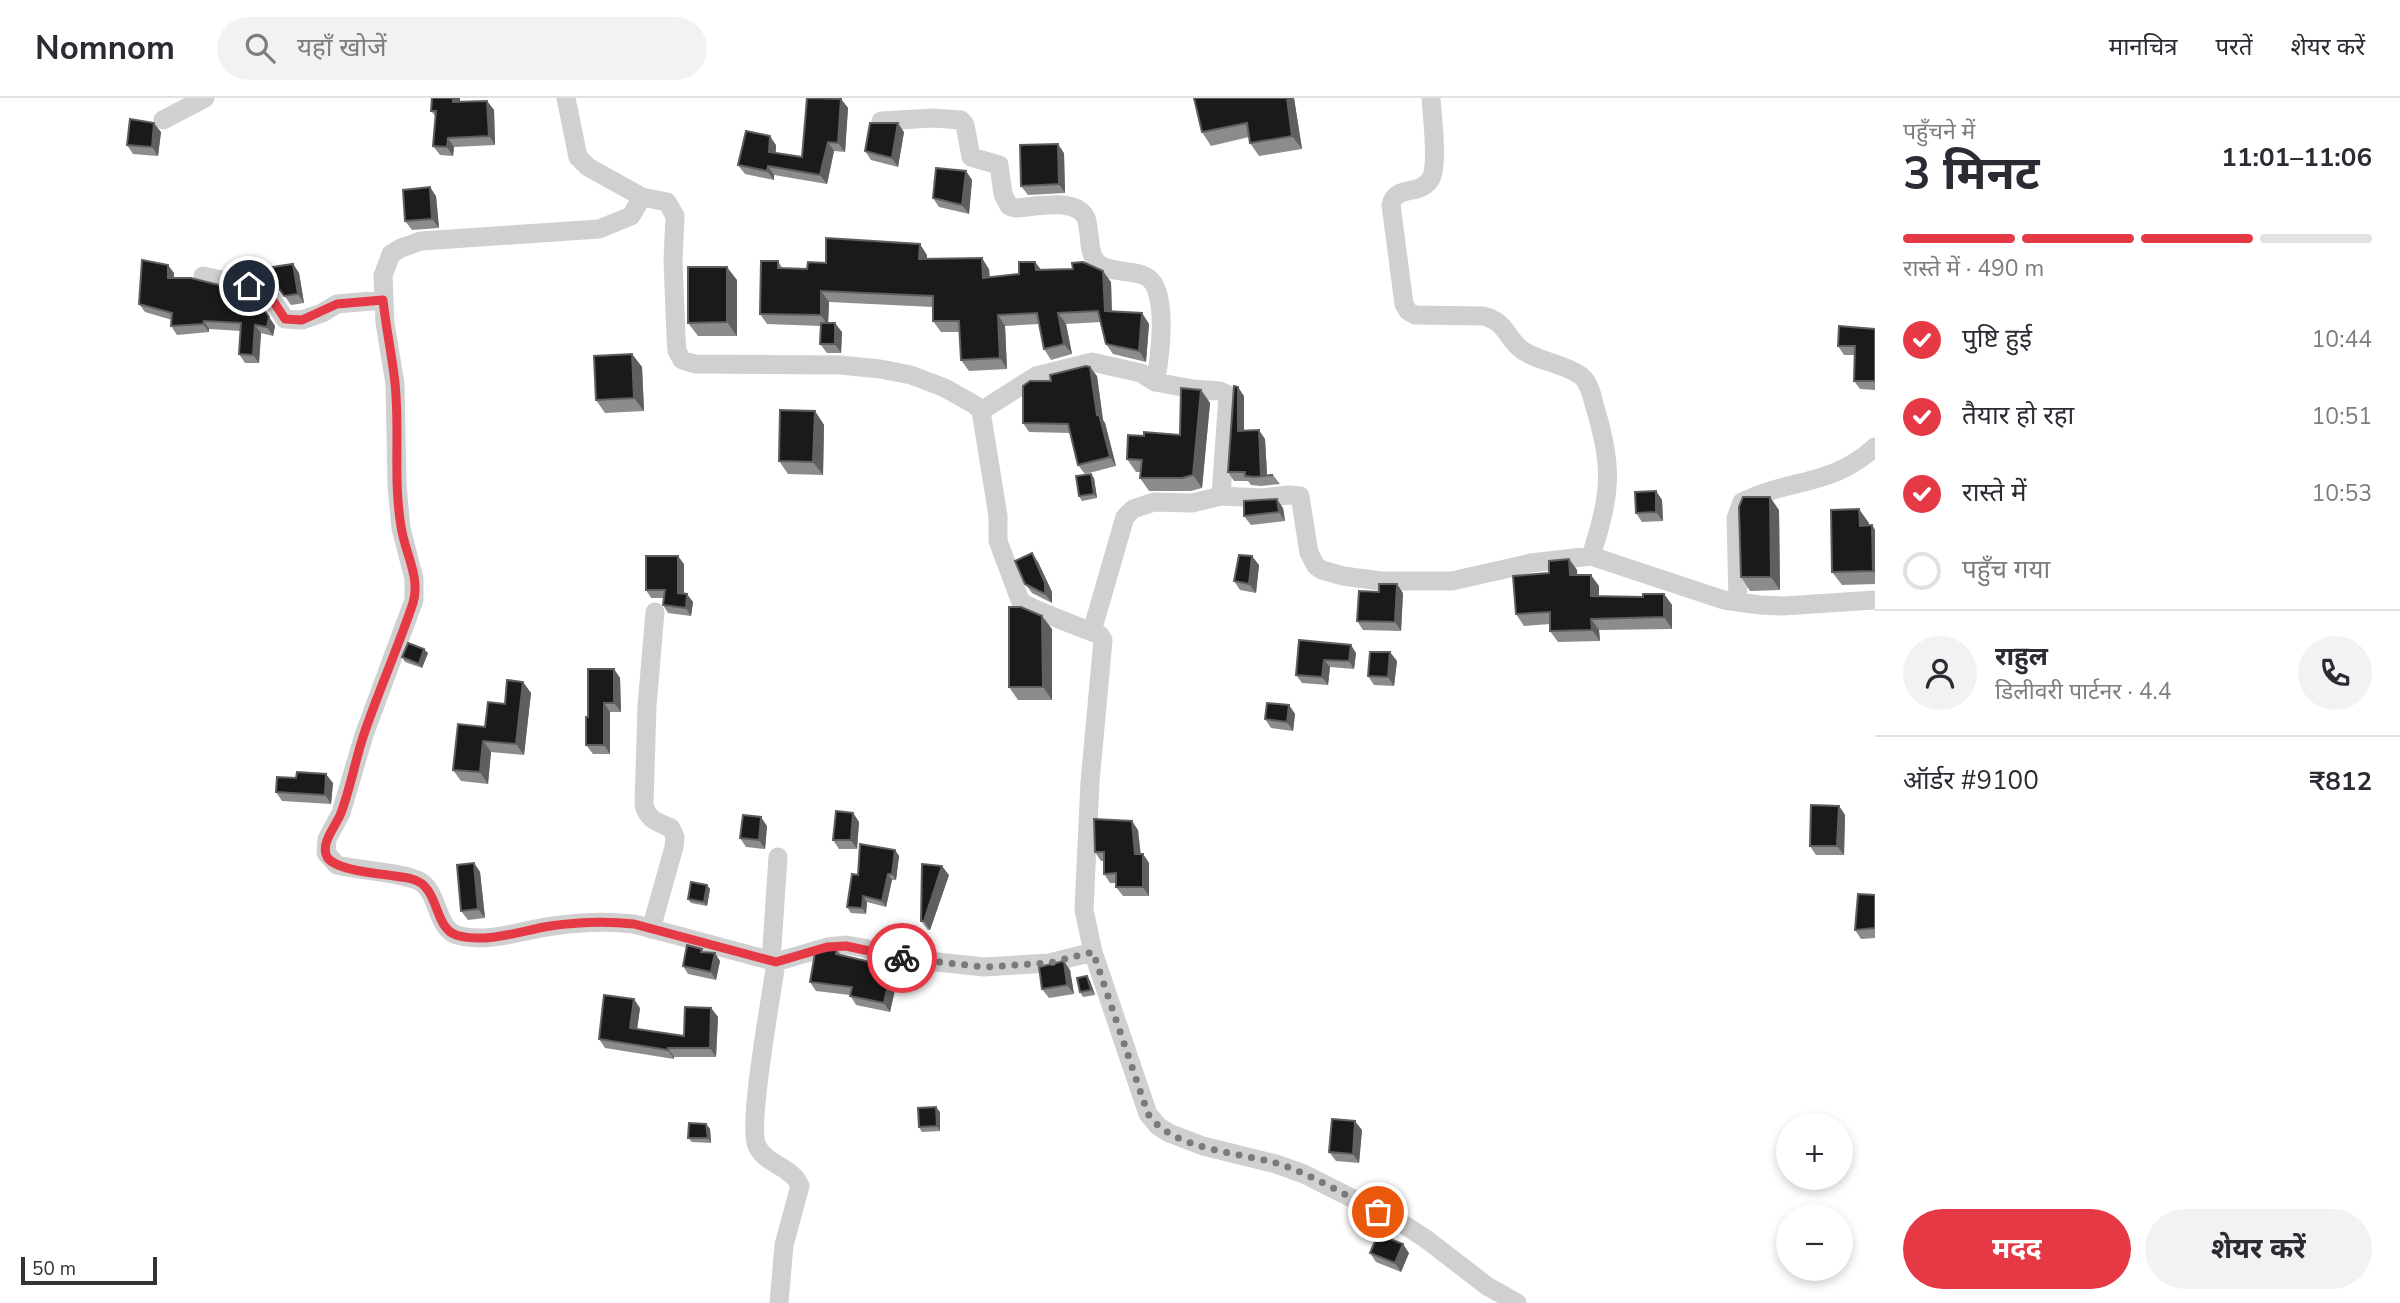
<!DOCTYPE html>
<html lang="hi">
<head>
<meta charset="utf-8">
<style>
	:root { --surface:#fff; --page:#f2f2f3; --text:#2b2b33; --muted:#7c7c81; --line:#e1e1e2; --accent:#e63946 }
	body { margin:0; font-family:"Nunito Sans","Noto Sans Devanagari",sans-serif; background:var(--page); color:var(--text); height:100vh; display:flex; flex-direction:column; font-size:26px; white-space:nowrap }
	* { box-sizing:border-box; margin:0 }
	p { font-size:23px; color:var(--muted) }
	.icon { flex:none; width:38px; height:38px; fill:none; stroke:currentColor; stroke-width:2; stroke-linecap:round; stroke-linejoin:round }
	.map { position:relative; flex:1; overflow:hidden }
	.drawer { display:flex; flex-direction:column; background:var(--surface); width:525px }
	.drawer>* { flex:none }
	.buttons { position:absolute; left:1776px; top:1015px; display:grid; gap:14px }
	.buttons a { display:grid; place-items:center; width:77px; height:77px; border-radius:50%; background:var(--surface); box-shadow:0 4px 10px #0003; font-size:35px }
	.scale { position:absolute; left:21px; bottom:18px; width:136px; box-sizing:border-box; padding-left:7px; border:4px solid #333; border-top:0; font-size:19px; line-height:24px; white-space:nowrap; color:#333; -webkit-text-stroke:5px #fff; paint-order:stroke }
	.pin { position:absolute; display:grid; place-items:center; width:60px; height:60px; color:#fff; margin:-30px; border:4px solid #fff; border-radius:50%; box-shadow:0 2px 7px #0007 }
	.courier { position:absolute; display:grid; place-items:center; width:70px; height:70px; margin:-35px; border:5px solid #e63946; border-radius:50%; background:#fff; color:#222; box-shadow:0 2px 9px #0007 }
	.head em { font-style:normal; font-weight:700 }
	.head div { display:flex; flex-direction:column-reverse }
	.head { display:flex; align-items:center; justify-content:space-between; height:119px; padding:0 28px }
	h1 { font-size:46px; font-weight:700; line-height:52px }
	.bar { display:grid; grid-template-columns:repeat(4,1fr); gap:10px 7px; align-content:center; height:84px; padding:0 28px }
	.bar i { height:9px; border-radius:5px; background:var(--line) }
	.bar .on { background:var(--accent) }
	.bar p { grid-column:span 4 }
	.line { display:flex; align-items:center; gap:18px; padding:0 28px; border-top:2px solid var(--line) }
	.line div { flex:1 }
	.round { display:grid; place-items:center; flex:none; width:74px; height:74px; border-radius:37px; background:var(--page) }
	ol { padding:0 28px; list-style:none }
	li { display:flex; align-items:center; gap:21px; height:77px }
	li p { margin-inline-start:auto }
	li .icon { padding:7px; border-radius:50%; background:var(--accent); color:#fff; stroke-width:4 }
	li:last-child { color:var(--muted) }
	li i { width:38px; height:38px; border:4px solid var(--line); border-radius:50% }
	.action { display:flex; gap:14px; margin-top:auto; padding:14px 28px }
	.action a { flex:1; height:80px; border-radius:42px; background:var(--accent); color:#fff; font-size:28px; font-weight:700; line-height:80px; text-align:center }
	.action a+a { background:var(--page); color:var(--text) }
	header { display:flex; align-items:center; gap:42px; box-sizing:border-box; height:98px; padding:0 35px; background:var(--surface); border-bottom:2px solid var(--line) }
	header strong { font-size:33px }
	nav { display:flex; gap:38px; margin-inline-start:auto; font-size:24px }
	.search { width:490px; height:63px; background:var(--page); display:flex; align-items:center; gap:18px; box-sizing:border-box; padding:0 24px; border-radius:38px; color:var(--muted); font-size:26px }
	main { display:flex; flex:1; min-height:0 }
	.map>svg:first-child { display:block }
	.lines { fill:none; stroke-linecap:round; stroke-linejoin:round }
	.minor { stroke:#d0d0d0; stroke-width:19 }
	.wall { fill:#8c8c8c }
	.shaded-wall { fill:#5f5f5f }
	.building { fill:#1a1a1a; stroke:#5f5f5f; stroke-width:2 }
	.done { stroke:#7a7a7a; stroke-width:7; stroke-dasharray:0 12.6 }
	.route { stroke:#e63946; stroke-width:9 }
</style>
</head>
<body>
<header>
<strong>Nomnom</strong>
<div class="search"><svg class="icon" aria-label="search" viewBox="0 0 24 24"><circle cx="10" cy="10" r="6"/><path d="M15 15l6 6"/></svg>यहाँ खोजें</div>
<nav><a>मानचित्र</a><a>परतें</a><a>शेयर करें</a></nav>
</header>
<main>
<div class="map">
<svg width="1875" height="1205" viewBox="0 0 1875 1205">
	<rect width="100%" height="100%" fill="#fff"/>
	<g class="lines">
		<path class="minor" d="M566,0L578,59L588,69L642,99L667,104L675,118L673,162L676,239L677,253L682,262L695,266L840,267L880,271L911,277L945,290L975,307L981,313L998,418V443L1020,502C1026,510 1086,531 1100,537L1103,542L1090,684L1084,812L1093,854L1148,1016L1158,1028L1169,1035L1203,1048L1276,1066L1304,1076L1403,1126L1426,1141L1487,1188L1517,1205
			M1431,0C1432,18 1439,69 1430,82C1419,98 1395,87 1391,107L1404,206L1408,213L1415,217L1483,218C1506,223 1506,240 1522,252C1539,264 1564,265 1581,278C1589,284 1592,297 1594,306C1614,370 1611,395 1591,458
			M163,22L205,0
			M881,23L933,20L961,22L965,27L971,59L999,67L1003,96L1009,108L1016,110C1035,109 1076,99 1086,120C1088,125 1088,132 1089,136C1090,145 1090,155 1095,162C1106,176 1130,171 1145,178C1170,188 1160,263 1155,284
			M642,99L631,118L599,131L421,143L401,150L391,156L383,178L385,225L395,286L397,387L401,430L414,481V502L364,637L341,715L327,741L326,755L337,767C357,772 407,775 421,784C439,796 436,830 457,837C488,846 522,832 553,828C580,824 607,823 634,826L776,864L827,849L846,847L864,850L891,859L984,869L1049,865L1093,854
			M203,178L249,188L268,195L285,221L302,222L322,215L337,206L383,202
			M981,313L1036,278L1092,264L1141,275L1155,284L1193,291L1220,293L1228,297L1221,398
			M1738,504L1736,420L1742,404C1791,380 1831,389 1875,349
			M1092,533L1125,419L1133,411L1154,404L1192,405L1221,398L1261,400L1289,397L1300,398L1309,455L1316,468L1322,472L1343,478L1381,483H1452L1531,465L1591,458L1724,502L1760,507L1783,508L1875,502
			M651,831L674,749L675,739L671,730C658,724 647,722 644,706L647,608L655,514
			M771,863L778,759
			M776,864C772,896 747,1026 757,1048C766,1067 793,1069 800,1088L784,1147L779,1205"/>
	</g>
	<path class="wall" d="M432,0H460V4L487,3L494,12L495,47L454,49L453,58L440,57L433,48L436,19L431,13Z
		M1194,0H1294L1302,51L1259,58L1250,45L1249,39L1211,48L1202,34Z
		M841,1L848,10L845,54L834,53L827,86L774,77V82L745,76L738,67L776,47V55L802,59Z
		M161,34L158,58L133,56L127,47Z
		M904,34L898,69L871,62L865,53Z
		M1064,55L1065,95L1028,97L1021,88Z
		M966,73L972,82L969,116L939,109L933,100Z
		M436,98L439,130L412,132L405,123Z
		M927,157V161L989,171L990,179L1019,176L1041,172L1111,184L1112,213L1142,215L1149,226L1146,264L1113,256L1106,246L1101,224L1066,226L1072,256L1051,262L1044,251L1039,226L1005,228L1007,271L969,273L961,262L960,234H941L933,223V209L829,204L828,225L842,234L841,255H827L820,246L821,228L767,226L760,216L778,163L783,171H807L826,165Z
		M293,166L299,175L304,205L291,207L274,183Z
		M174,175V180L247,200H256L262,208V212L265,213L275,228L273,238L261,235L259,265H245L239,256L241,233L209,231V234L177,237L171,228L172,222L145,214L139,206Z
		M737,182V238H698L688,225Z
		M1875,231V292L1860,291L1854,283L1855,257H1844L1838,248Z
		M632,256L642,269L644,313L605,315L596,302Z
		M1097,278L1103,322L1105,325L1116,368L1085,376L1078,367L1070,335L1029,334L1023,325L1051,283Z
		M1201,292L1210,305L1202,390L1191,393H1149L1140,380L1141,374H1136L1127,361L1144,338L1180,337Z
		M1244,298V333L1265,341L1267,377H1273L1280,386L1261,388L1251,387L1248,383H1234L1228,374Z
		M815,313L824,327L823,377L788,376L779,363Z
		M1094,380L1097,400L1082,403L1079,398Z
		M1656,393L1662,402L1663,423L1642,424L1636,415Z
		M1283,410L1285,423L1251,427L1244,418Z
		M1779,412L1780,492L1750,493L1741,479Z
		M1869,425V427H1872L1875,432V486L1842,487L1832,474Z
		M1569,461L1577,472V477L1599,488V498L1643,499L1664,496L1672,507V531L1599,532L1600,543L1558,544L1550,533V526L1524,528L1516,516L1549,475Z
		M1038,464L1052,494V505L1032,495L1025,486Z
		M684,466V496L693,504L691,518L668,515L663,507L664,500H651L646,492Z
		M1259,467L1256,495L1240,492L1234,483Z
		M1403,495L1401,533L1363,532L1357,523Z
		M1052,531V602H1018L1009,589Z
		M1299,542L1356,555L1354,571L1330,569L1328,587L1302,585L1296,577Z
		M428,555L422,570L405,564L402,559Z
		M1397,563L1394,588L1374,587L1368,578Z
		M614,571L620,580L621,614H610V656H593L586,647L588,619Z
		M523,584L531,595L524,657L491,654L488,686L461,683L453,672L485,629Z
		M1289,607L1295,616L1293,633L1271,630L1265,621Z
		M296,680L333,685L331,706L282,703L276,694Z
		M1839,708L1845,717L1844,757H1816L1810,748Z
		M853,715L859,724L857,751H839L833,742Z
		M767,728L765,751L746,749L740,740Z
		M1138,732L1141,756H1143L1149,765V798H1123L1116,789V785H1110L1104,776V763H1101L1095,754Z
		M895,752L899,758L896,782H892L886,809L867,804L866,816L851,815L847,809L858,777Z
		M474,765L480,774L485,820L468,822L461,813Z
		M949,777L930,832H928L921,823Z
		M707,787L710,791L707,808L691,805L688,801Z
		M1875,797V840L1861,841L1855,832Z
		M837,851L842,858L892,869L898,878L890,914L856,907L850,897L816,893L810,884Z
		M704,854L720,863L716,882L688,876L683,868Z
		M1070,872L1074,896L1049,900L1042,891Z
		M1087,878L1090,883L1095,897L1083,899L1080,894Z
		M640,910L637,931L684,938L711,910L718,919L716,959H674V961L605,950L599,941Z
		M940,1014V1033L922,1034L919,1029Z
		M706,1026L710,1031L711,1045L692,1044L688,1040Z
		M1362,1032L1359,1065L1336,1063L1329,1054Z
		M1370,1155H1409L1401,1174L1376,1164Z"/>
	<path class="shaded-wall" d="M453,0H460L459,13L453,4Z
		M1287,0H1294L1302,51L1292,38Z
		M841,1L848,10L845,54L838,45Z
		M487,3L494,12L495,47L489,38Z
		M154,25L161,34L158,58L152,49Z
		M898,25L904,34L898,69L892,60Z
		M770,38L776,47L775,63L769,54Z
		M448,40L454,49L453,58L447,49Z
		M828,44L834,53L827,86L820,77Z
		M1058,46L1064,55L1065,95L1059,86Z
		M768,68L774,77V82L767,73Z
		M966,73L972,82L969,116L962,107Z
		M430,89L436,98L439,130L432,121Z
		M920,146L927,157L926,171L919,161Z
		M982,160L989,171L990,190L983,180Z
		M1035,164L1043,174L1036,172Z
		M293,166L299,175L304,205L298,196Z
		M168,167L174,175L173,188L168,180Z
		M727,169L737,182V238L727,224Z
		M1103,173L1111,184L1112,223L1105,213Z
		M821,193L829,204L828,228L821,217Z
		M256,200L262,208L261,220L255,211Z
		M1058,215L1066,226L1072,256L1064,246Z
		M1142,215L1149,226L1146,264L1139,253Z
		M998,217L1005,228L1007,271L1000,260Z
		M269,219L275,228L273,238L267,229Z
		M204,223L209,231V234L203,226Z
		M835,225L842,234L841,255L835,246Z
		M255,227L261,235L259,265L253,257Z
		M632,256L642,269L644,313L634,300Z
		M1090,269L1097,278L1103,322L1105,325L1116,368L1110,359L1097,317Z
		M1238,289L1244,298V342L1238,333Z
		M1201,292L1210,305L1202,390L1193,377Z
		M815,313L824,327L823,377L813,364Z
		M1259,332L1265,341L1267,377L1261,378Z
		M1091,376L1094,380L1097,400L1094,396Z
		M1656,393L1662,402L1663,423L1656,414Z
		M1770,399L1779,412L1780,492L1771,479Z
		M1277,401L1283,410L1285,423L1279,414Z
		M1859,411L1869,425V441L1860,428Z
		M1872,427L1875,432V475L1873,473Z
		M1032,455L1038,464L1052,494V505L1045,496Z
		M678,458L684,466V503L678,495Z
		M1252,458L1259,467L1256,495L1249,486Z
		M1569,461L1577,472L1578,488L1570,477Z
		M1591,477L1599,488V510L1591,498Z
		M1397,486L1403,495L1401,533L1395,524Z
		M687,496L693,504L691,518L686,510Z
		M1664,496L1672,507V531L1664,519Z
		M1042,518L1052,531V602L1043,589Z
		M1591,521L1599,532L1600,543L1592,532Z
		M1351,547L1356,555L1354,571L1349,563Z
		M424,551L428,555L422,570L419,566Z
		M1390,554L1397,563L1394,588L1388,579Z
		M1324,562L1330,569L1328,587L1322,579Z
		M614,571L620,580L621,614L614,605Z
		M523,584L531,595L524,657L516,646Z
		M604,605L610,614V656L604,647Z
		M1289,607L1295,616L1293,633L1287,624Z
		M483,643L491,654L488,686L480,674Z
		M326,676L333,685L331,706L325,697Z
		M1839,708L1845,717L1844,757L1837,748Z
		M853,715L859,724L857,751L851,742Z
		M761,719L767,728L765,751L759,742Z
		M1132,723L1138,732L1141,765L1135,756Z
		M895,752L899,758L896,782L892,776Z
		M1143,756L1149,765V798L1143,789Z
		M474,765L480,774L485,820L478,811Z
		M942,768L949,777L930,832L924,823Z
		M888,776L892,782L886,809L882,803Z
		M707,787L710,791L707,808L704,804Z
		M863,798L867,804L866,816L862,810Z
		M715,855L720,863L716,882L711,874Z
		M1064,863L1070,872L1074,896L1067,887Z
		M892,869L898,878L890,914L884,905Z
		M1087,878L1090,883L1095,897L1091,892Z
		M634,901L640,910L636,939L630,930Z
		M711,910L718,919L716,959L710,950Z
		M668,950L674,959V961L668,952Z
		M936,1009L940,1014V1033L937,1028Z
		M1355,1023L1362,1032L1359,1065L1353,1056Z
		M706,1026L710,1031L711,1045L708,1040Z
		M1403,1146L1409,1155L1401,1174L1395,1165Z"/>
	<path class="building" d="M432,0H453V4L487,3L489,38L448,40L447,49L433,48L436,13H431Z
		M807,0L841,1L838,45L828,44L820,77L768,68L767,73L738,67L746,33L770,38L769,54L802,59Z
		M1194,0H1287L1292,38L1250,45L1247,25L1202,34Z
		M130,21L154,25L152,49L127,47Z
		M870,25H898L892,60L865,53Z
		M1058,46L1059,86L1021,88L1020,47Z
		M936,70L966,73L962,107L933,100Z
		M430,89L432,121L405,123L403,92Z
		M826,140L920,146L919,161L982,160L983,180L1019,176V164H1035L1036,172L1073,171L1072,165L1083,164L1103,173L1105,213L1142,215L1139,253L1106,246L1098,213L1058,215L1064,246L1044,251L1037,215L998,217L1000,260L961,262L959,223H933V198L821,193V217L760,216L761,163H778V170L807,171L808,164L826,165Z
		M142,162L168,167V180H191L243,193V206V199L256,200L255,211L265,213L269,219L267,229L255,227L253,257L239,256L241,225L204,223L203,226L171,228L172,215L139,206Z
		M293,166L298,196L284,198L274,183L272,169Z
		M688,169H727V224L688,225Z
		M821,225H835V246H820Z
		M1839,228L1875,231V283H1854L1855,248H1838Z
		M632,256L634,300L596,302L594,258Z
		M1086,268L1090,269L1097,317L1099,316L1110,359L1078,367L1068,326L1023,325V288L1030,283H1051L1050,277Z
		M1234,288L1238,289V333L1259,332L1261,378L1273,377L1254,379L1245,378V374H1228Z
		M1181,290L1201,292L1193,377L1182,380H1140L1142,362L1127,361L1128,337L1144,338V334L1180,337Z
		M780,312L815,313L813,364L779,363Z
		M1091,376L1094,396L1079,398L1076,378Z
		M1656,393V414L1636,415L1635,394Z
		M1743,399H1770L1771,479H1741L1739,409Z
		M1277,401L1279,414L1244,418V403Z
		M1859,411L1860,428L1872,427L1873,473L1832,474L1831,412Z
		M1032,455L1045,485V496L1025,486L1015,463Z
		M1239,457L1252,458L1249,486L1234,483Z
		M646,458H678V495L687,496L686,510L663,507L665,492H646Z
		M1569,461L1570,477H1591V498L1643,499V496H1664V519L1591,521L1592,532L1550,533V514L1516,516L1513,478L1549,475V463Z
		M1379,486H1397L1395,524L1357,523L1359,493L1379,494Z
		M1009,509H1021L1042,518L1043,589H1009Z
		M1299,542L1351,547L1349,563L1324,562L1322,579L1296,577Z
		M408,545L424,551L419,566L402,559Z
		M1370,554H1390L1388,579L1368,578Z
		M588,571H614V605H604V647H586V619H588Z
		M507,582L523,584L516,646L483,643L480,674L453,672L458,626L485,629L488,604L505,606Z
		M1267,605L1289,607L1287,624L1265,621Z
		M297,674L326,676L325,697L276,694L277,679L296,680Z
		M1811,707L1839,708L1837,748H1810Z
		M836,713L853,715L851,742H833Z
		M743,717L761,719L759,742L740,740Z
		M1094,721L1132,723L1135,756H1143V789H1116V775L1104,776V754H1095Z
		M860,746L895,752L892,776H888L882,803L863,798L862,810L847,809L852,776L858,777Z
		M474,765L478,811L461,813L457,767Z
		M922,766L942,768L924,823H921Z
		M691,784L707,787L704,804L688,801Z
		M1858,796L1875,797V830L1855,832Z
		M687,847L702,851L701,854L715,855L711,874L683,868Z
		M837,851L836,856L892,869L884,905L850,898L852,889L810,884L815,855Z
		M1064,863L1067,887L1042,891L1039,869Z
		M1087,878L1091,892L1080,894L1077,880Z
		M604,897L634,901L630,930L684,938L685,909L711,910L710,950H668V952L599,941Z
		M936,1009L937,1028L919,1029L918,1010Z
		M1332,1021L1355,1023L1353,1056L1329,1054Z
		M689,1025L706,1026L708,1040H688Z
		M1378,1136L1403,1146L1395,1165L1370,1155Z"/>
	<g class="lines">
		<path class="done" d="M902,860L984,869L1049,865L1093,854L1148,1016C1173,1052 1237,1054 1276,1065C1311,1076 1345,1097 1378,1114"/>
		<path class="route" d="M249,188L268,195L285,221L302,222L337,206L383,202C386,230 392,257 395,285C400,333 393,381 401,428C404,453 421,479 413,505C398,550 378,594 363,639C355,664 350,691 341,715C336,728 320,745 327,759C337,775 394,776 412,781C440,788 433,829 456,837C486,846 520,833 550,828C578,824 606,823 634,826L776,864L827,849L846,848L902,860"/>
	</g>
</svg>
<div class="buttons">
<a>+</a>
<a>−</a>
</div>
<div class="scale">50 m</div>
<div class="pin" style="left:1378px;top:1114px;background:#ea580c"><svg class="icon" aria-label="bag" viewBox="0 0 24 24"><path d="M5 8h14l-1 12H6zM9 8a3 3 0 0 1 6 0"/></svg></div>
<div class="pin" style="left:249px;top:188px;background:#1f2937"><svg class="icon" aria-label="home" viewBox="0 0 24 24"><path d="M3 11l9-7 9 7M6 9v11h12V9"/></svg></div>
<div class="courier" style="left:902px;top:860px"><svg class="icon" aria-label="bike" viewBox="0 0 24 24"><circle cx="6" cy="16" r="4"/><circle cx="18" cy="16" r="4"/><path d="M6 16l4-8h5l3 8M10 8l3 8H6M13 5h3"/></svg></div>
</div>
<section class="drawer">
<div class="head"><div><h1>3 मिनट</h1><p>पहुँचने में</p></div><em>11:01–11:06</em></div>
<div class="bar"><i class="on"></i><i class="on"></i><i class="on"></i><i></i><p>रास्ते में · 490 m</p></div>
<ol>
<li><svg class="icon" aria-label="check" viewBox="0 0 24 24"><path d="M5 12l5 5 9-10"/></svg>पुष्टि हुई<p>10:44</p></li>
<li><svg class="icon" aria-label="check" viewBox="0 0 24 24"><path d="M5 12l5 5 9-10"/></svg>तैयार हो रहा<p>10:51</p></li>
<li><svg class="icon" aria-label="check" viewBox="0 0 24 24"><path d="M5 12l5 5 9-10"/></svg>रास्ते में<p>10:53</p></li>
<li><i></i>पहुँच गया</li>
</ol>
<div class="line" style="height:126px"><a class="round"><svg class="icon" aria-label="person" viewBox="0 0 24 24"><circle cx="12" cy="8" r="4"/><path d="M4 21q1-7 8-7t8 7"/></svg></a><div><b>राहुल</b><p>डिलीवरी पार्टनर · 4.4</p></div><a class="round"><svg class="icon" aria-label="phone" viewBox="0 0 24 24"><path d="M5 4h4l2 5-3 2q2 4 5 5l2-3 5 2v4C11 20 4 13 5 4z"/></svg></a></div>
<div class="line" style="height:91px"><div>ऑर्डर #9100</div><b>₹812</b></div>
<div class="action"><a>मदद</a><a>शेयर करें</a></div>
</section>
</main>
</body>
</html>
